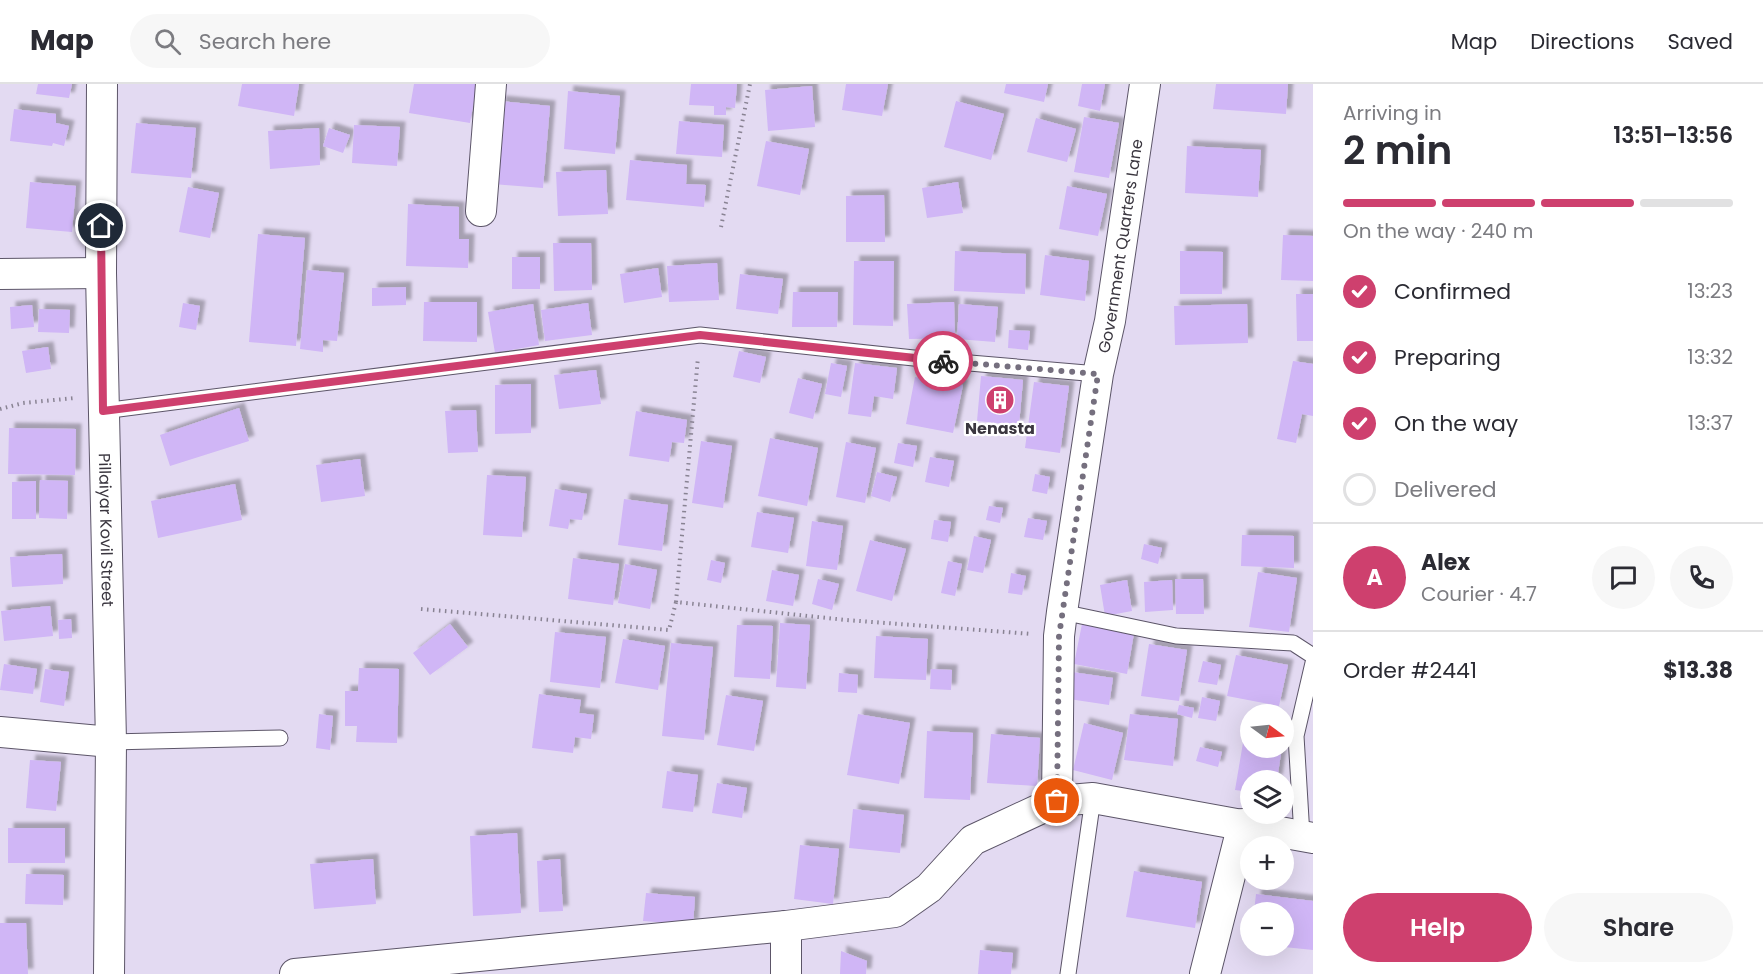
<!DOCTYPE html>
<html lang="en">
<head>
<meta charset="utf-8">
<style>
	:root { --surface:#fff; --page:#f7f7f7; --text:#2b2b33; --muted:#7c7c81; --line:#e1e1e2; --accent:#ce406e }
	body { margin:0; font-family:Poppins,sans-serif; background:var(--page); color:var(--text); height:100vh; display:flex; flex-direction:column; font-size:22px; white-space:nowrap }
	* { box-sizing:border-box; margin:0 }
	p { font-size:20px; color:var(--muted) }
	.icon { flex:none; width:33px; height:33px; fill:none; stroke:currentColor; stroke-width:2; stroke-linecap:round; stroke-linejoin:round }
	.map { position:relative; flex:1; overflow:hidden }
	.sheet { display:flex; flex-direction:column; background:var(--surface); width:450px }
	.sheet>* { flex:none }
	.needle { width:39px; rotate:105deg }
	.fabs { position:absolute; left:1240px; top:620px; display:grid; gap:12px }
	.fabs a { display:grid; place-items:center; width:54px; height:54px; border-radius:50%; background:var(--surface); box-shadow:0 6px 24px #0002; font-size:30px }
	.pin { position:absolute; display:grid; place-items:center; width:51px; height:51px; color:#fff; margin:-26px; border:3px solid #fff; border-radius:50%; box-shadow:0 2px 6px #0007 }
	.courier { position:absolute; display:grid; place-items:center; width:60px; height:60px; margin:-30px; border:4px solid #ce406e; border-radius:50%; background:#fff; color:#222; box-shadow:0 2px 8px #0007 }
	.head em { font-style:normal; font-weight:600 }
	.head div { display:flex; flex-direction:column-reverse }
	.head { display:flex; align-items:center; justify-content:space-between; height:102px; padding:0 30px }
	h1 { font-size:39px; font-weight:600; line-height:45px }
	.bar { display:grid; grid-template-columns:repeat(4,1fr); gap:9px 6px; align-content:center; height:72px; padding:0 30px }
	.bar i { height:8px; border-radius:4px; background:var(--line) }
	.bar .current { background:var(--accent) }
	.bar p { grid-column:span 4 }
	.line { display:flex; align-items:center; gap:15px; padding:0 30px; border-top:2px solid var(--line) }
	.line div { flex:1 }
	.round { display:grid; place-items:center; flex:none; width:63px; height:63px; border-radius:32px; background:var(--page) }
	ol { padding:0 30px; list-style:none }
	li { display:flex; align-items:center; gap:18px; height:66px }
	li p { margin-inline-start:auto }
	li .icon { padding:6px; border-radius:50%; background:var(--accent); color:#fff; stroke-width:4 }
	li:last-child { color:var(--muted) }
	li i { width:33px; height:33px; border:3px solid var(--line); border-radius:50% }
	.action { display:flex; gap:12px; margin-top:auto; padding:12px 30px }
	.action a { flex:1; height:69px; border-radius:36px; background:var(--accent); color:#fff; font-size:24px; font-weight:600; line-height:69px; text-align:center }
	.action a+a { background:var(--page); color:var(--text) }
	header { display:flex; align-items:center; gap:36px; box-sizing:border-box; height:84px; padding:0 30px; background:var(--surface); border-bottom:2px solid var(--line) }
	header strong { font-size:28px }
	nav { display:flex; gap:33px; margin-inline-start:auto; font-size:21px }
	.search { width:420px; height:54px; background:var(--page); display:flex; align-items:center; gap:15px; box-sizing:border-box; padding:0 21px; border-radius:33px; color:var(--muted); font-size:22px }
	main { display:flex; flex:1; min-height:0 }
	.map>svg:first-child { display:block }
	.building { fill:#d0b6f6; filter:url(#shadow) }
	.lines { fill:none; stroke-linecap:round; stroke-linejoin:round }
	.lane-casing { stroke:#5c5568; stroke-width:17 }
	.street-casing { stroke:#5c5568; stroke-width:32 }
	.path { stroke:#898393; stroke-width:4; stroke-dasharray:1.5 4.5; stroke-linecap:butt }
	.lane { stroke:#fff; stroke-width:15 }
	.street { stroke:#fff; stroke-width:30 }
	.done { stroke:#756f7e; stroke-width:6; stroke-dasharray:0 10.8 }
	.route { stroke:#ce406e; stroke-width:8 }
	.labels { text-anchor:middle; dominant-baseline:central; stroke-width:4.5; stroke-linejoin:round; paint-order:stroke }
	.street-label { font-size:16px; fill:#3a363f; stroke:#fff }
	.poi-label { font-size:16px; font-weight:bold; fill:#3a363f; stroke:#fff }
</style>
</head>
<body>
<header>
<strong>Map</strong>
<div class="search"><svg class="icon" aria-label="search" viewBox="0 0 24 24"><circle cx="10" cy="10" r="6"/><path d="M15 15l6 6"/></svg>Search here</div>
<nav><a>Map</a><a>Directions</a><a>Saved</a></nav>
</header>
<main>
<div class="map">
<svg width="1313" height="890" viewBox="0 0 1313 890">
	<defs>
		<filter id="shadow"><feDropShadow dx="5.5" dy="-5.5" stdDeviation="1.5" flood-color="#0004"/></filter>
	</defs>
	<rect width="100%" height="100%" fill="#e3daf2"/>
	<path class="building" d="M38,0H72L69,14L36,10Z
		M242,0H299L294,32L238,22Z
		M414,0H477L470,39L409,29Z
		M691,0H737L735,24L726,23V31H714V22L689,21Z
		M846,0H888L882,32L842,26Z
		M1006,0H1048L1044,18L1004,9Z
		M1082,0H1105L1100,27L1078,22Z
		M1216,0H1288L1286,30L1213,25Z
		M812,2L815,43L768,47L765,6Z
		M568,7L620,12L615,70L564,65Z
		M500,17L550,22L543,104L493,100Z
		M956,17L1004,30L991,76L944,63Z
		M14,25L56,30V39L69,42L64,62L53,59L52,62L10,57Z
		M1084,33L1119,39L1109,94L1074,88Z
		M1036,34L1076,45L1067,78L1027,68Z
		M679,37L724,41L722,73L676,70Z
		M136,39L196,44L191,94L131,89Z
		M354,41L400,43L397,82L352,79Z
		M319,44L320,81L270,85L268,47Z
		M329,44L350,51L343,69L323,62Z
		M766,57L809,65L800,111L757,102Z
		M1187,62L1261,66L1258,113L1185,109Z
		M630,76L687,81L686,100L706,101L704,123L626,116Z
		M606,86L608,130L558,132L556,88Z
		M30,98L76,102L72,148L26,144Z
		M958,98L963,129L927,134L922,104Z
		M1067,102L1107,110L1098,152L1059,145Z
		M188,103L219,109L210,154L179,148Z
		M884,111L885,158H846V112Z
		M408,120L459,123V155H469L468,184L406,182Z
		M258,150L305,154L296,262L249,258Z
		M1283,151L1313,152V197L1281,196Z
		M553,159H591L592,206L554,207Z
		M955,167L1026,170L1025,210L954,207Z
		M1180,167L1223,168L1222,210H1180Z
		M1045,171L1089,177L1085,217L1040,211Z
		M512,173H540V205H512Z
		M854,177H894L893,242L853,241Z
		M717,179L719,216L669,218L667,182Z
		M658,184L662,213L624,219L620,190Z
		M307,186L344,189L337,257L323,256V268L300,265Z
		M740,190L783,195L778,230L736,225Z
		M406,203V221L372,222V204Z
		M793,208H838L837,243H792Z
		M1296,210H1313V257H1297Z
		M424,218H477V258L423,257Z
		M954,218L955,254L909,255L907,220Z
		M183,219L200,222L196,246L179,243Z
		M588,219L592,251L545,257L541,226Z
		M533,220L539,261L495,269L488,228Z
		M959,220L998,223L995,258L957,255Z
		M1247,220L1248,259L1175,261L1174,222Z
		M32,221L34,243L11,245L10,223Z
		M39,225L70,226L69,249L38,248Z
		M1009,246L1030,247L1028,266L1008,264Z
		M48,263L51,285L26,289L22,267Z
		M739,267L766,273L760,299L733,293Z
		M1293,277L1313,280V332L1302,330L1296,359L1277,355Z
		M831,279L847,282L841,313L825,310Z
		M855,279L897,284L893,315L874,312L871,333L848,330Z
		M596,286L601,320L559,325L554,291Z
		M981,292L1023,296L1019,341L977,337Z
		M915,293L963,301L953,349L906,340Z
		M798,294L822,300L813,335L789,329Z
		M1034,298L1069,302L1060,369L1025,364Z
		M531,300V349L495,350V301Z
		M239,324L249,357L170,382L160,351Z
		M476,326L478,368L448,369L445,327Z
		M636,327L687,336L684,359L672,358L669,378L629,372Z
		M9,344L76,345L75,391L8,390Z
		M770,354L818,364L807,422L758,412Z
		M701,357L732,362L723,424L692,419Z
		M846,358L876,364L865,419L836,413Z
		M898,359L917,362L913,383L894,379Z
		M930,373L954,377L949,403L925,398Z
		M360,375L365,412L321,418L316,381Z
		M877,388L897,393L890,418L871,412Z
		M1035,390L1050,393L1047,410L1032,407Z
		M487,391L526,393L522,453L483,451Z
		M40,396L68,397L67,435L39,434Z
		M36,397V435H12V398Z
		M235,400L242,436L158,454L151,417Z
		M555,405L587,410L582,436L570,435L568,445L549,442Z
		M624,415L668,421L662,467L618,461Z
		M989,422L1003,424L1000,439L986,436Z
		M757,428L794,434L788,469L751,463Z
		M1028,434L1047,437L1043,456L1024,453Z
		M934,436L951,438L948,458L931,455Z
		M812,437L843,442L837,486L806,482Z
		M1242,451L1294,452V484L1241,482Z
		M974,452L991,456L983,489L967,486Z
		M870,456L906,465L892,517L856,507Z
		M1144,460L1162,464L1158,480L1141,475Z
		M62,470L63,500L12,503L10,473Z
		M573,474L619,480L613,521L568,515Z
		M711,476L725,479L721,499L707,496Z
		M948,477L962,480L955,512L941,509Z
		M625,480L657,486L650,525L618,519Z
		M772,486L799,491L793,522L766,517Z
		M1258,488L1297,494L1289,548L1249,543Z
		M1011,489L1026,492L1022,511L1008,509Z
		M818,495L839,500L832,526L812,520Z
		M1175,495H1203L1204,530H1176Z
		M1127,496L1132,527L1105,532L1100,501Z
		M1172,496L1173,526L1145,528L1144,498Z
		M50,522L53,552L4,557L1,527Z
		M71,535L72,554L59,555L58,536Z
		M780,539L810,541L806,605L776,603Z
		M450,540L468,563L430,591L413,569Z
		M1082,540L1134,549L1127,590L1074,580Z
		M737,541L773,542L770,595L734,593Z
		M555,548L606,553L600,604L550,598Z
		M876,552L928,555L926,596L874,594Z
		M623,555L665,562L658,606L615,599Z
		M671,559L713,563L704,656L662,652Z
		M1149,560L1187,566L1179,617L1141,612Z
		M1236,571L1288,581L1279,622L1227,612Z
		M1203,577L1221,581L1217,601L1198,598Z
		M4,580L37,585L33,610L0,606Z
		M359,584L399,585L397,659L356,658L357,642H345V607H358Z
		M45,585L69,588L64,622L40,618Z
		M931,585L952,586L951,606L930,605Z
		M1072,588L1113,594L1109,621L1069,615Z
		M839,589L858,591L857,609L838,608Z
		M539,610L581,616L579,629L594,631L591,655L575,653L573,669L532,664Z
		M726,611L763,617L754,667L717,661Z
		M1202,613L1220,617L1216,637L1198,634Z
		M1179,621L1194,624L1192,634L1177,630Z
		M319,630L333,632L330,666L316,664Z
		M858,630L910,639L899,700L847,691Z
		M1130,630L1178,635L1173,682L1124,676Z
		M1084,639L1123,649L1112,696L1073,686Z
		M1246,641L1251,642V663H1282L1277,696H1251V708L1235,706Z
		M927,647L973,649L970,716L924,714Z
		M991,650L1040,654L1037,702L987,699Z
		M1200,663L1222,668L1218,683L1196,677Z
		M30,676L61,678L56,727L26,724Z
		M667,687L698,691L693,728L662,724Z
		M717,699L747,704L742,734L712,729Z
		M853,725L904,731L900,769L849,764Z
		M8,744H65V779H8Z
		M517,749L521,829L473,832L470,752Z
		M800,761L839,765L833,820L794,815Z
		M373,775L376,820L314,825L310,780Z
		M560,775L563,827L539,828L537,777Z
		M1134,787L1202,798L1195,844L1126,833Z
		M26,790L64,791L63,821L25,820Z
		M646,809L695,813L693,841L643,837Z
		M1256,810L1313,817V866L1284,863V828H1254Z
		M0,839H26L28,890H0Z
		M980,866L1013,869L1011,890H978Z
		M841,867L867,877L866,890H840Z"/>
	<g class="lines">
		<g class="lane-casing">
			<path id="lane" d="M103,327L700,251L923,275L1098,290
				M1062,528L1176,552L1293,559L1313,572
				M111,658L280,654
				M1302,752L1296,652L1313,579
				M1068,890L1093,714"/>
		</g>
		<g class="street-casing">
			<g id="street">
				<path id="s1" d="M102,0L101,189L111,658L109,890"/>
				<path d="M481,127L491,0"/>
				<path d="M0,190L101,189"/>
				<path d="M0,648L111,658"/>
				<path id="s2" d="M1057,717L1059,552L1062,528L1098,290L1110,237L1145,0"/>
				<path d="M295,890L786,842L895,828L929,804L973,756L1057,717L1093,714L1313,754"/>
				<path d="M786,890V842"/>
				<path d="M1205,890L1243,740"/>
			</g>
		</g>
		<path class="path" d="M721,143L750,0
			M0,325L23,319L75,314
			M676,518L698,273
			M421,525L669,546L676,518L846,536L1032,550"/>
		<use href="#lane" class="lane"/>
		<use href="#street" class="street"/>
	</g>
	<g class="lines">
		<path class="done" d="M943,277L1098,290L1059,552L1057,717"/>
		<path class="route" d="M101,142L103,327L700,251L943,277"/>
	</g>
	<defs>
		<g id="building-disc" transform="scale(1.5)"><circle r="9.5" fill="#ce406e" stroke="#fff"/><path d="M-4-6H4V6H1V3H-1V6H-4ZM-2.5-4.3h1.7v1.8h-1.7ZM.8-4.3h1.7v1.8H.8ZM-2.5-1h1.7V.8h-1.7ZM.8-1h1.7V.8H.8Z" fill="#fff"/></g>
	</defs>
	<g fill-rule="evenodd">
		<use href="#building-disc" x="1000" y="316"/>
	</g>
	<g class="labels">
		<g class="street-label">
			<text stroke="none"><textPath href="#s2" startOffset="560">Government Quarters Lane</textPath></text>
			<text stroke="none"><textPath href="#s1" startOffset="446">Pillaiyar Kovil Street</textPath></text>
		</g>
		<g class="poi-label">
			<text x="1000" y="344">Nenasta</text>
		</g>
	</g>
</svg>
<div class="fabs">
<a><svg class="needle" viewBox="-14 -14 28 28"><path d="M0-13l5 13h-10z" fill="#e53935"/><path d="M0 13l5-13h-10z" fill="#7c7c81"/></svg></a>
<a><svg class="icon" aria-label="layers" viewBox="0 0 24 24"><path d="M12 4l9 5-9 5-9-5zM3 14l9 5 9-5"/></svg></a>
<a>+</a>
<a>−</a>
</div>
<div class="pin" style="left:1057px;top:717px;background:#ea580c"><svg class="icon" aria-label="bag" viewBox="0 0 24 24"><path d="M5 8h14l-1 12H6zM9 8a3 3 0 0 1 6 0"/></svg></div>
<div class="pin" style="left:101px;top:142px;background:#1f2937"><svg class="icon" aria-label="home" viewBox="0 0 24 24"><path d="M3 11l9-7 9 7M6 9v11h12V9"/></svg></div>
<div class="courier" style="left:943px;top:277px"><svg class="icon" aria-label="bike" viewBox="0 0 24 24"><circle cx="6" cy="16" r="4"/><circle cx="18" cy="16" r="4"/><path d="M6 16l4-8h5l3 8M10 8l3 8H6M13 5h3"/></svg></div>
</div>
<section class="sheet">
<div class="head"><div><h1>2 min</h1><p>Arriving in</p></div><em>13:51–13:56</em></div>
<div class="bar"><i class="current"></i><i class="current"></i><i class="current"></i><i></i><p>On the way · 240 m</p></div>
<ol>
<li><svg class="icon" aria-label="check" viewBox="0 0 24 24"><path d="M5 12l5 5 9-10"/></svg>Confirmed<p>13:23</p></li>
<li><svg class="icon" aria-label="check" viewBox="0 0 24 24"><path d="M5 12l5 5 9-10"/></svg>Preparing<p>13:32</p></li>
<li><svg class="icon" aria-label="check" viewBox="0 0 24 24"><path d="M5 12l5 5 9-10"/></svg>On the way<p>13:37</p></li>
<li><i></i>Delivered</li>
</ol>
<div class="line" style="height:108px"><b class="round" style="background:var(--accent);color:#fff">A</b><div><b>Alex</b><p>Courier · 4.7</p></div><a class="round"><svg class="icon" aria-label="chat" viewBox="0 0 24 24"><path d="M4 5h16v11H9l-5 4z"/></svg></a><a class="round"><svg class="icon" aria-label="phone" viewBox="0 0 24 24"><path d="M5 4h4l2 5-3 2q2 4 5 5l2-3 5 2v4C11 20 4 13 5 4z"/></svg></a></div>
<div class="line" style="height:78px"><div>Order #2441</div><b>$13.38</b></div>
<div class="action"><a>Help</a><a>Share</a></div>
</section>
</main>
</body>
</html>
